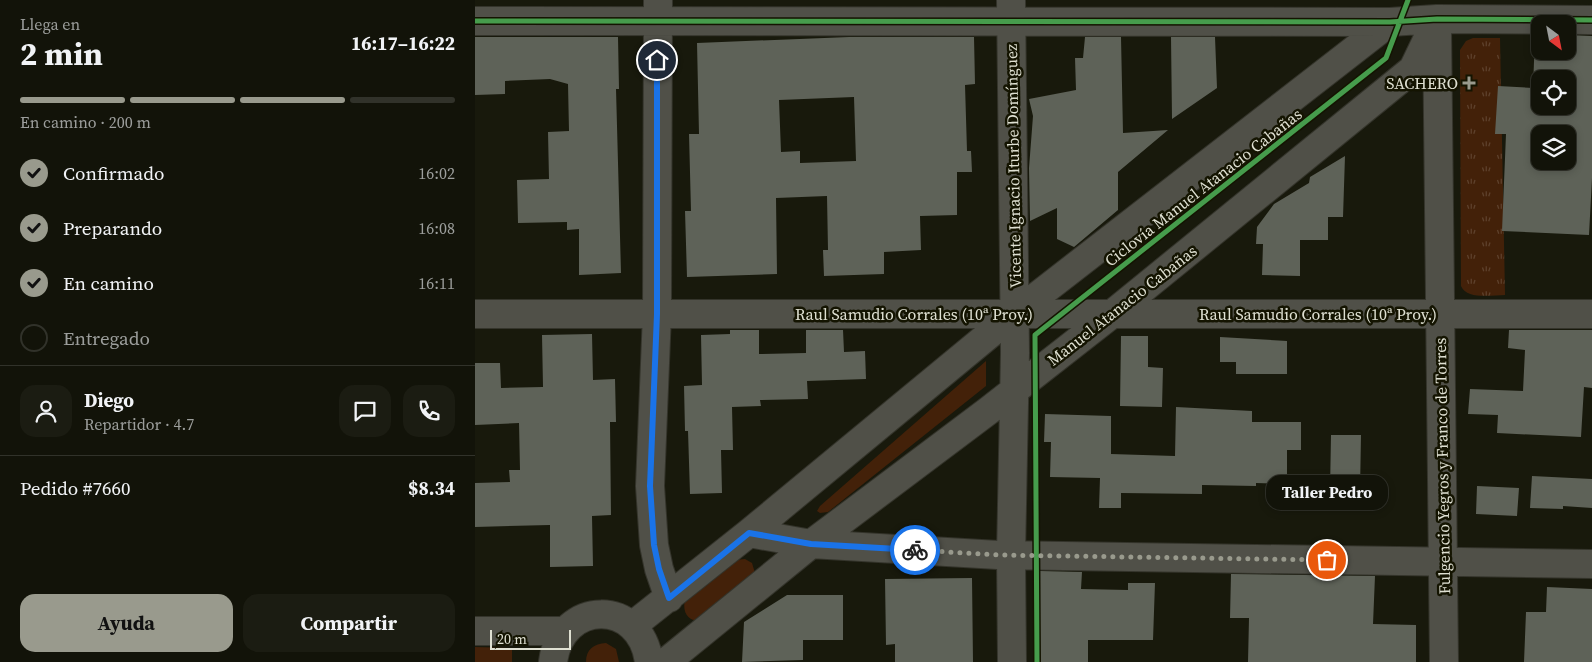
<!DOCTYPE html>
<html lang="es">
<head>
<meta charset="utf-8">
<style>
	:root { --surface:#121309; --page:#1b1c12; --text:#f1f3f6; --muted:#9c9e9c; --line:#31322a; --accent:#999a8d }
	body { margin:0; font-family:"Source Serif 4",serif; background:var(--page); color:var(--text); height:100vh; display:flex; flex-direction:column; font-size:19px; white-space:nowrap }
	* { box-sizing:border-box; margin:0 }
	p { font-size:16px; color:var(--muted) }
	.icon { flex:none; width:28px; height:28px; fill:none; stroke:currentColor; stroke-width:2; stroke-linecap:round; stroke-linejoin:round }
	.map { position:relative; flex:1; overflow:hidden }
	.sheet { display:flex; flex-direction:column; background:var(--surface); width:475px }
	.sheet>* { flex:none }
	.needle { width:32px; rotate:148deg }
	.fabs { position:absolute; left:1056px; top:15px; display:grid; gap:10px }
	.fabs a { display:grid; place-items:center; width:45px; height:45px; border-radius:10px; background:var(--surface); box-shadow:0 2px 8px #0003,0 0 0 1px var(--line); font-size:25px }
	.scale { position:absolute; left:15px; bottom:12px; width:81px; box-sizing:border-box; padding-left:5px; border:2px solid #dfe0d2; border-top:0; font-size:14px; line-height:18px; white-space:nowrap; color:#dfe0d2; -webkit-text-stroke:4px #141401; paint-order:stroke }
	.pin { position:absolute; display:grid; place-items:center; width:42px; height:42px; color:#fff; margin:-21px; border:2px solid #fff; border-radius:50%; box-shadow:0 1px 5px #0007 }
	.courier { position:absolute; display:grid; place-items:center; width:50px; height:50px; margin:-25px; border:4px solid #1a73e8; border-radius:50%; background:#fff; color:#222; box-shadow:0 1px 6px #0007 }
	.bubble { position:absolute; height:35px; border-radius:15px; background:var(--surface); box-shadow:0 2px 8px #0003,0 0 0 1px var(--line); font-size:16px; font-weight:700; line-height:35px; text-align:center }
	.overview em { font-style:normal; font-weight:700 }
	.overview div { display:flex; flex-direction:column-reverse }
	.overview { display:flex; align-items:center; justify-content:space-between; height:85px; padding:0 20px }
	h1 { font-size:32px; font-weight:700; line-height:38px }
	.bar { display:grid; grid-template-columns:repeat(4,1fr); gap:8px 5px; align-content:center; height:60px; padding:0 20px }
	.bar i { height:6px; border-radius:4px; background:var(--line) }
	.bar .on { background:var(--accent) }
	.bar p { grid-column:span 4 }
	.line { display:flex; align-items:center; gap:12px; padding:0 20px; border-top:1px solid var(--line) }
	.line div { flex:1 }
	.round { display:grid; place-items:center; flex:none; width:52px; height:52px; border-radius:15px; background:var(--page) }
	ol { padding:0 20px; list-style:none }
	li { display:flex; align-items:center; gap:15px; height:55px }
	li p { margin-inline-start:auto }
	li .icon { padding:5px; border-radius:50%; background:var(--accent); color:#111; stroke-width:4 }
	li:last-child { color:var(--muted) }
	li i { width:28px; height:28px; border:2px solid var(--line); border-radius:50% }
	.button { display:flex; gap:10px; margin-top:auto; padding:10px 20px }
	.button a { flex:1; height:58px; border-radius:15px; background:var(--accent); color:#111; font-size:20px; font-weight:700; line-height:58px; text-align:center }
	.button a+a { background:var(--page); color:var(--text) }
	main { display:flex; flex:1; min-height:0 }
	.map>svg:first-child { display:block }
	.green { fill:#432109 }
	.park { fill:url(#park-tufts) }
	.building { fill:#5e6258; fill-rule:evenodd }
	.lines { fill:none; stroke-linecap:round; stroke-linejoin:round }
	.minor-casing { stroke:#34342b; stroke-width:30 }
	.minor { stroke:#505048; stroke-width:28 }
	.cycleway-casing { stroke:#141401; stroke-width:8 }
	.cycleway { stroke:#469c4c; stroke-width:5 }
	.done { stroke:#999a8d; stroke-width:5; stroke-dasharray:0 9 }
	.route { stroke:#1a73e8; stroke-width:6 }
	.poi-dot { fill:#999a8d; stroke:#141401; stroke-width:2 }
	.labels { text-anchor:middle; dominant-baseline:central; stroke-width:5; stroke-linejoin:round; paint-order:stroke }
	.poi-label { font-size:16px; fill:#dfe0d2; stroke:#141401; text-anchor:end }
	.street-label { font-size:16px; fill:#dfe0d2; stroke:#141401 }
</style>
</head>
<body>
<main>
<section class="sheet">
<div class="overview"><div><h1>2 min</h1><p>Llega en</p></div><em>16:17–16:22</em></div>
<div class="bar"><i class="on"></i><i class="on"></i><i class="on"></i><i></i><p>En camino · 200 m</p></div>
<ol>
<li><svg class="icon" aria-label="check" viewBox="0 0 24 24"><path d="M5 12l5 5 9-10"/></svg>Confirmado<p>16:02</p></li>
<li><svg class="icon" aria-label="check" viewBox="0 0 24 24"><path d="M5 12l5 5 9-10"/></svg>Preparando<p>16:08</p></li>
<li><svg class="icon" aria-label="check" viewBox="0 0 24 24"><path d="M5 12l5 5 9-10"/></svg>En camino<p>16:11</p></li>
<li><i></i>Entregado</li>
</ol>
<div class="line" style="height:90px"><a class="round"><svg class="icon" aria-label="person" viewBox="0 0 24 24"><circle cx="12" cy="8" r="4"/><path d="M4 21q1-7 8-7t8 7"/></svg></a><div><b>Diego</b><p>Repartidor · 4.7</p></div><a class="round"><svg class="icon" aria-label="chat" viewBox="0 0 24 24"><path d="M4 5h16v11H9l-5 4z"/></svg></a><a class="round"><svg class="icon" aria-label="phone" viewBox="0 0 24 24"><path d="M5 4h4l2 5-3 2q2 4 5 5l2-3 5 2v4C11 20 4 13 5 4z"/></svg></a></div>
<div class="line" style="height:65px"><div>Pedido #7660</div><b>$8.34</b></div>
<div class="button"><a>Ayuda</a><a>Compartir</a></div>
</section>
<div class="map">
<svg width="1117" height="662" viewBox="0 0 1117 662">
	<defs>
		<pattern id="park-tufts" width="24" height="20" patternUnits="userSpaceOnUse" patternTransform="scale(1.25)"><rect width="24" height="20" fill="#432109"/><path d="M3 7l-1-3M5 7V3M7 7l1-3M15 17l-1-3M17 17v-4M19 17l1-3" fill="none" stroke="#5e412c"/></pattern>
	</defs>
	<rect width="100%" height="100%" fill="#18190c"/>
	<path class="green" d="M511,361V386L353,512L345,513L342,511L345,506Z
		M270,559L277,563L280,573L225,621C213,621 207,612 210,600L260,560Z
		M131,643L141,649L144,662H111C111,649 119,644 131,643Z
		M0,647L37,648V662H0Z"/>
	<path class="park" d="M998,38H1025L1030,295C1017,295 992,300 986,286L985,50L991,41Z"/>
	<path class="building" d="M1060,35H1065V51H1092V35L1117,36V178L1114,235L1027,231L1031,134H1020L1023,86L1058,88ZM1065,79H1092V106H1065ZM1065,134H1092V161H1065Z
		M0,37H143L144,89H141L146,273L104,275V229L92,230V222L43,223L42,180L74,179L73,132L94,131L93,84L75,79L30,81V94L0,95Z
		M374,37H499L500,84L490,85L492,151H496L497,172H482V215L445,216L446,250L409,252V274L349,276L348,250H353L352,196L301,198L302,274L212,277L210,211H216L214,134H224L222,43ZM379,97L381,161L325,163V151L306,152L304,100Z
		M610,37H646L648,133L693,130L643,172V210L599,247L582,239V208L555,221L554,168L558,116L554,99L601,90L600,58H608Z
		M696,37H740L742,88L697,119Z
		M870,156L868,217H853V240H825V276L787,275L788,244H781L782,227L799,204L834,183L835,177Z
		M255,330H284V354L331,353V330H368L369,352L390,351L391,379L332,381L333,399L285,400L286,406L257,407L258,450H246L247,493L215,494L213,431H210L209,386L227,385L226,335L255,334Z
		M1034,330H1117V388L1109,387L1106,437L1022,433L1023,415L993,414L995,389L1048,391L1050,350L1033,348Z
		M117,334L118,380L140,379L141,422H135L136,515L117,516L118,566L75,567V525L0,527V483L35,482L34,470H45L44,423L0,425V363H25L26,388L68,387L67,335Z
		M646,336H673V367L688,368L687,407L645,406Z
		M745,337L812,341V374H761V362H745Z
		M701,407L777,411V422H826V450H812V484L781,483V486L727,485V494L646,493V508H624L625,478L575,477L576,442H569L570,414L636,416V454L700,456Z
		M856,435H886L885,491H855Z
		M1057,476L1117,479V508L1088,506V509L1055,508Z
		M1002,486L1044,488L1042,516L1001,514Z
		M565,571L607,572L606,589L653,590V583H680L678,640H613V662H563Z
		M756,574L900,576L898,624L941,625V662H773L774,618H755Z
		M497,578L498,662H420V644L411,645L410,579Z
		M1072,587L1117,589V662H1049L1051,612H1071Z
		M312,595H368V640H328V660L267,662L269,622Z"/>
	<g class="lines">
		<g class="minor-casing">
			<path id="minor" d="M183,0L182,314L175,486L179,545L184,569L194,598
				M536,0L540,353L536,555L537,662
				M0,21L915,22L962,19L1117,20
				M962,26L969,662
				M0,314H1117
				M274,533L336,544L523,555L1117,564
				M157,626L274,533L539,314L915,22
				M0,631H90
				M78,662C86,599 166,598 174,662
				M191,662L336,544L513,411L637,314L938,69L962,19"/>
		</g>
		<use href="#minor" class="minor"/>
		<g class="cycleway-casing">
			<path id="cycleway" d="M0,21L915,22L962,19L1117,20
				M562,662L560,335L911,58L933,0"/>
		</g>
		<use href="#cycleway" class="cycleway"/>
	</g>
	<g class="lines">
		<path class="done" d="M440,550L523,555L852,560"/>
		<path class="route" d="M182,60V314L175,486L179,545L184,569L194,598L274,533L336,544L440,550"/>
	</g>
	<path class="poi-dot" d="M991.5 75.5h5v5h5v5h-5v5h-5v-5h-5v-5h5z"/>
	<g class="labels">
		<g class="poi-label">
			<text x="983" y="83">SACHERO</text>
		</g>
		<g class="street-label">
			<text transform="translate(538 166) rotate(-91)">Vicente Ignacio Iturbe Domínguez</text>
			<text transform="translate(728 187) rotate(-38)">Ciclovía Manuel Atanacio Cabañas</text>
			<text transform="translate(647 305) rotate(-38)">Manuel Atanacio Cabañas</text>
			<text x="439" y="314">Raul Samudio Corrales (10ª Proy.)</text>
			<text x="843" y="314">Raul Samudio Corrales (10ª Proy.)</text>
			<text transform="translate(967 466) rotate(-91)">Fulgencio Yegros y Franco de Torres</text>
		</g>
	</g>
</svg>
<div class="fabs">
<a><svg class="needle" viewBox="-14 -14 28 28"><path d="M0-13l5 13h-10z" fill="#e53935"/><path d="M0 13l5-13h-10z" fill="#9c9e9c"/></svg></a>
<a><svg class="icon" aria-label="locate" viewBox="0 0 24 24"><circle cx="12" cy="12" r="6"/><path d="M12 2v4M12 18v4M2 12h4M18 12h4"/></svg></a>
<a><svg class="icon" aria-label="layers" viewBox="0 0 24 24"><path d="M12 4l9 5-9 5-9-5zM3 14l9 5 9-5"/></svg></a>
</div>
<div class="scale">20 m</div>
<div class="pin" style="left:852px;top:560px;background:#ea580c"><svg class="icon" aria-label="bag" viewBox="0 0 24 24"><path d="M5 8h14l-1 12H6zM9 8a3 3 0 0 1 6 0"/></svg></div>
<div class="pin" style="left:182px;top:60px;background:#1f2937"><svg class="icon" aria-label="home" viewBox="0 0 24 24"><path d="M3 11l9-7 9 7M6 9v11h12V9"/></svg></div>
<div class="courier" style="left:440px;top:550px"><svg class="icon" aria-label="bike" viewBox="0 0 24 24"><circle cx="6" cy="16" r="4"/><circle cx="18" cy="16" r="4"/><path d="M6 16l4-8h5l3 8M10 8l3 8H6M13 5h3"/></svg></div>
<div class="bubble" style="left:791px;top:475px;width:122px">Taller Pedro</div>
</div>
</main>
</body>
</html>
